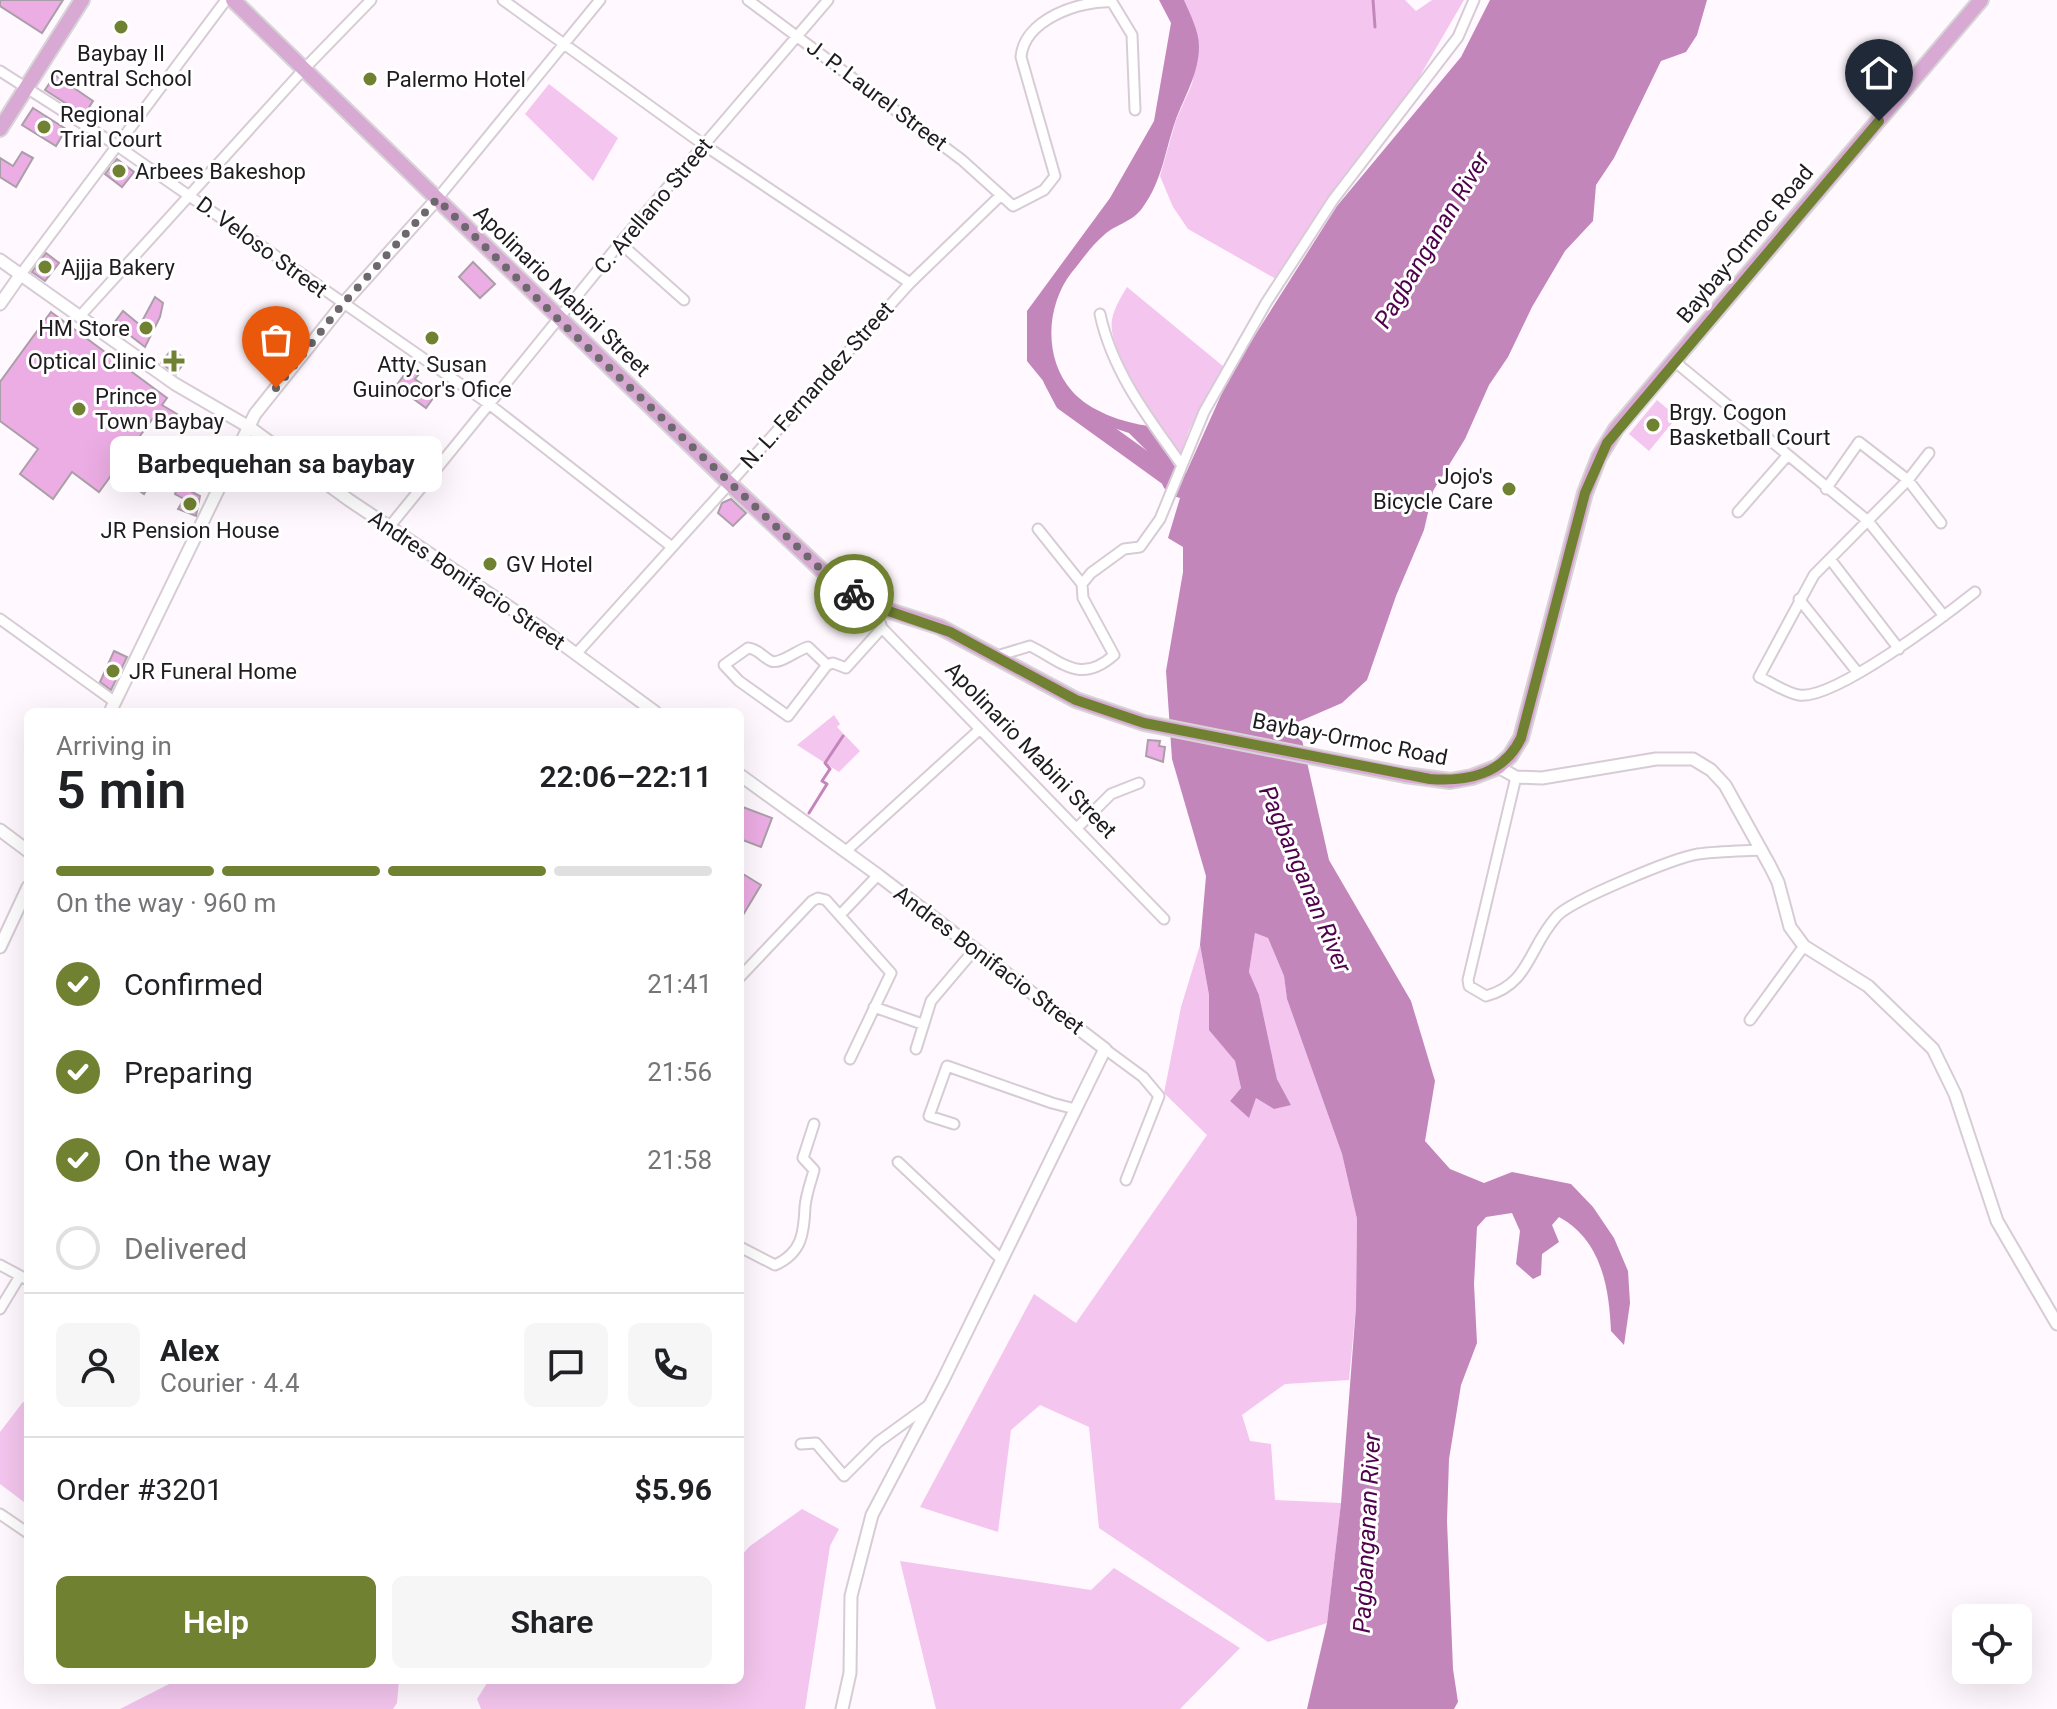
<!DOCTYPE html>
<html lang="en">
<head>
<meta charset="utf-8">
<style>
	:root { --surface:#fff; --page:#f6f6f6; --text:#202124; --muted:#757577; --line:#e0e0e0; --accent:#708232 }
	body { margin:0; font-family:Roboto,sans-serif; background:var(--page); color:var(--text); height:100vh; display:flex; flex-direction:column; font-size:30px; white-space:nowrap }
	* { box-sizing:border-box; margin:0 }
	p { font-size:26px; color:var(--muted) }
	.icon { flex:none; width:44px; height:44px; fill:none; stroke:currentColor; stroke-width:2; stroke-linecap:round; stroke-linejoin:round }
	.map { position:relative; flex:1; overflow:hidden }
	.sheet { position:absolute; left:24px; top:708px; width:720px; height:976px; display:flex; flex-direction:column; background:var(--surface); border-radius:12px; box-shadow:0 8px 32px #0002 }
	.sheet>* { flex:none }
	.buttons { position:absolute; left:1952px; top:1604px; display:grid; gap:16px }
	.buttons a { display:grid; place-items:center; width:80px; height:80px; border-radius:12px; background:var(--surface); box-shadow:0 8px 32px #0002; font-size:40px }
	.pin { position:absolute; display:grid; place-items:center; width:68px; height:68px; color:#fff; margin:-82px -34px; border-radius:50% 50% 50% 0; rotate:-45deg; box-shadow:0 0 8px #0007 }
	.pin .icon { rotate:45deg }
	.courier { position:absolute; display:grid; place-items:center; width:80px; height:80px; margin:-40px; border:6px solid #708232; border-radius:50%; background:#fff; color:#222; box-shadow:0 2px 10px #0007 }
	.bubble { position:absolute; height:56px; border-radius:12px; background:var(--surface); box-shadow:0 8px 32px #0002; font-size:26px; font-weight:600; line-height:56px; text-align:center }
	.overview em { font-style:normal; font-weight:600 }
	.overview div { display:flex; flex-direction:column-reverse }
	.overview { display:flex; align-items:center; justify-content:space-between; height:136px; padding:0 32px }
	h1 { font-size:52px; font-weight:600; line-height:60px }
	.bar { display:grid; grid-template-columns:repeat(4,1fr); gap:12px 8px; align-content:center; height:96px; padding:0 32px }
	.bar i { height:10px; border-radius:6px; background:var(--line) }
	.bar .current { background:var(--accent) }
	.bar p { grid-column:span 4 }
	.line { display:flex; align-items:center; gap:20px; padding:0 32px; border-top:2px solid var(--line) }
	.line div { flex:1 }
	.round { display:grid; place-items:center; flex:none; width:84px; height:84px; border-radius:12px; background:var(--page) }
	ol { padding:0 32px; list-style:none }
	li { display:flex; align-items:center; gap:24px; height:88px }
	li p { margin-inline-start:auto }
	li .icon { padding:8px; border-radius:50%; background:var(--accent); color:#fff; stroke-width:4 }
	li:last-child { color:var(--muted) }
	li i { width:44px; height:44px; border:4px solid var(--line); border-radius:50% }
	.button { display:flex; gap:16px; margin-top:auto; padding:16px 32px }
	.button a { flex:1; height:92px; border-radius:12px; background:var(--accent); color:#fff; font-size:32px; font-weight:600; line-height:92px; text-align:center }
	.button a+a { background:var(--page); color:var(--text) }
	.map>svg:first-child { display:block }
	.green { fill:#f4c5ee }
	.water { fill:#c286bb }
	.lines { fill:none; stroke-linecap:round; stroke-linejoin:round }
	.stream { stroke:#c286bb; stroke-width:3 }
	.river { stroke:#c286bb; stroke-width:18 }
	.building { fill:#ecade4; stroke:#aa9fa8; stroke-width:2 }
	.minor-casing { stroke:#d7ccd5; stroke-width:13 }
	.tertiary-casing { stroke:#d7ccd5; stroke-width:15 }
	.primary-casing { stroke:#d7d6d7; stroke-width:18 }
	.minor { stroke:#fff; stroke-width:9 }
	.tertiary { stroke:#fff; stroke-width:11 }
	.primary { stroke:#d8a9d3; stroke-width:14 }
	.done { stroke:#6d686d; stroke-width:8; stroke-dasharray:0 14.4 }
	.route { stroke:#708232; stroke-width:10 }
	.poi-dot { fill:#708232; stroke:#fff; stroke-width:3 }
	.labels { text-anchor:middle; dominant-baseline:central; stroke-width:6; stroke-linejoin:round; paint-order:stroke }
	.poi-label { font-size:22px; fill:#1f1b1f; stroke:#fff; text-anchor:start }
	.street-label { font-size:22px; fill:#1f1b1f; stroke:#fff }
	.water-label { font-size:24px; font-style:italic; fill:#4f024b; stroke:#fff }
</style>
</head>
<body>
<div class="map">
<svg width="2057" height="1709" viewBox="0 0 2057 1709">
	<rect width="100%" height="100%" fill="#fff8fe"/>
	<path class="green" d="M1184,0H1405L1416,11L1432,0H1464L1417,81L1322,207L1276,279L1188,229L1173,207L1160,176L1176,120L1192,84L1199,45Z
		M549,84L618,138L593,181L525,114Z
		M1127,287L1224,367L1189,430L1180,457C1162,431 1106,350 1112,320C1114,308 1121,297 1127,287Z
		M1657,400L1677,417L1649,451L1629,434Z
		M834,715L840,724L837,727L860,751L839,772L797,745Z
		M1255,933L1268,938L1284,976L1287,999L1342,1154L1357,1219L1356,1307L1349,1380L1285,1384L1242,1415L1250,1441L1271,1444L1275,1500L1341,1503L1327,1623L1268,1642L1099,1528L1089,1427L1040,1405L1011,1430L998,1532L920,1507L1034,1294L1076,1323L1207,1135L1164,1093L1181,1007L1200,945L1209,995V1029L1235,1061L1241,1088L1230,1101L1249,1117L1256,1097L1291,1105L1277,1079L1259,995L1249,972Z
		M23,1402L28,1405V1505L0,1484V1432Z
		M802,1509L839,1529L830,1546L805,1709H481L477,1699L489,1680H740V1557L750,1546Z
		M900,1561L1091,1590L1114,1568L1240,1648L1180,1709H936Z
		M177,1680H399L397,1703L393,1709H120Z"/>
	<path class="water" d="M1159,0H1184C1190,14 1199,31 1199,46C1199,74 1184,97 1175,122C1165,151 1162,181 1143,207C1133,222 1116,224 1104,235C1092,245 1082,260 1072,272C1046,305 1043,358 1072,391C1089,411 1124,423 1149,426L1177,470L1186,473L1231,373L1337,206L1461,57L1490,0H1707L1697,35L1686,52L1661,61L1614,158L1596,185L1593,221L1565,251L1532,307L1508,357L1489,385L1465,439L1433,491L1424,530L1396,596L1367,680L1342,703L1298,722L1329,860L1411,1001L1435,1081L1425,1141L1450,1169L1484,1183L1512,1172L1571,1184L1593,1207L1614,1238L1628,1271L1630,1303L1624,1345L1611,1331C1609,1286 1601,1240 1559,1217L1552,1225L1559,1242L1542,1254L1541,1275L1533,1279L1516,1264L1520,1231L1512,1213L1486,1217L1477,1227L1474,1284L1477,1343L1461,1385L1449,1459L1447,1521L1453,1669L1458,1702L1454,1709H1307L1327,1623L1341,1503L1356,1307L1357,1219L1342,1154L1287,999L1284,976L1268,938L1255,933L1249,972L1259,995L1277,1079L1291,1105L1274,1109L1256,1098L1249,1118L1230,1101L1241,1088L1235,1061L1209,1030V995L1200,945L1206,876L1172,759L1166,671L1183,572V547L1168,538L1180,498L1173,496L1164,488L1147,451L1129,433L1096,422L1057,398L1027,361V311L1110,198L1154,121L1171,23Z"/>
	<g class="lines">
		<path class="stream" d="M1373,0L1375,27
			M809,813L827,784L822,781L830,769L825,763L843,736"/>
		<path class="river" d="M1052,379L1064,402L1175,482"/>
	</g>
	<path class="building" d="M0,0H63L42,33L0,6Z
		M55,75L93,101L84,115L45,90Z
		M33,108L66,129L56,146L22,125Z
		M22,152L33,158L16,187L0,177V158L13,166Z
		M117,159L134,172L122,187L105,174Z
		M46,253L59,263L45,281L32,272Z
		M473,262L495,284L480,298L459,277Z
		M155,297L163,303L160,317L145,347L114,323L123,311L140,325Z
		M51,312L167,398L162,405L177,414L171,424L156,414L99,492L72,472L53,499L20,474L38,449L0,421V382Z
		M172,349L186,360L176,374L161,363Z
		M410,367L419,374L415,379L436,394L426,408L396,386Z
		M250,444L264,452L256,468L242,460Z
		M132,468L152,480L144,494L125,481Z
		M179,485L200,496L196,516L178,509L184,499L175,494Z
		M731,499L746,513L733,526L718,513L722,503Z
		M114,651L127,657L111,690L100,682Z
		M1148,740L1160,741L1159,746L1165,747L1163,762L1146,756Z
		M740,806L772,818L761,847L740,839Z
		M743,874L761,885L740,920V880Z"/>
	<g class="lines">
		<g class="minor-casing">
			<path id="minor" d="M503,0L704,145L910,283
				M748,0L962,160L1013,206L1044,190L1055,176L1021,57C1024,20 1079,0 1112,2L1132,35L1135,110
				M0,71L116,145L489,404L672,547
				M437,199L600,0
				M620,243L684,300
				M21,274L226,0
				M1100,314C1112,371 1148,418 1182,465
				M81,315L304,69L371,0
				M1674,361L1868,521L1944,616
				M1929,453L1908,480L1814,575L1759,677C1771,682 1786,693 1799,695C1833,701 1946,615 1975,592
				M1826,489L1859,442L1908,480L1941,523
				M1738,512L1787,456
				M390,526L620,243L828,0
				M1038,529L1082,584
				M1830,559L1899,649
				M1799,599L1858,673
				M874,606L882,628L1164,919
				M0,619L115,702
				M576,654L910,283L1001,195
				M997,656L1030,646C1063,662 1080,685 1114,655L1083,598L1082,584L1091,573L1124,549L1140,547L1160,519L1204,412L1266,303L1333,200L1458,37L1474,0
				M827,665L788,716L739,681L724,665L748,648C759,649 762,657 771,661C780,665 799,649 808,647L827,665L833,663L846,668L882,628
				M1516,777L1468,980L1469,986L1486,996C1530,984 1528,948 1557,916C1572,900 1674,858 1698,854C1718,851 1740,851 1760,850
				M1077,828L1111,794L1139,783
				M846,851L979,730
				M840,915L878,875
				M740,977L812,901L818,898L826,900L891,973L850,1059
				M874,1007L922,1024
				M1750,1020L1804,946
				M916,1049L931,1001L975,949
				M1105,1049L1143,1077L1159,1096L1126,1180
				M954,1124L929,1116L947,1066L1052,1103L1075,1109
				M898,1162L1001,1259
				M740,1247L775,1265C802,1253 804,1233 805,1207C806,1194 811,1182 814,1170L803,1158L814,1124
				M0,1265L28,1280
				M0,1309L20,1276
				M801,1444L816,1443L844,1476L878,1442L929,1405
				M0,1514L28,1533"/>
		</g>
		<g class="tertiary-casing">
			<path id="tertiary" d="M0,260L175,384L249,427L349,500L542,629L655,712
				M0,304L21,274
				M110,712L255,414L342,305L437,199
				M1498,767L1516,777L1542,778L1656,759H1693L1711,770L1725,785L1770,866L1778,882L1790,927L1804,946L1868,986L1933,1049L1955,1094L1997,1221L2057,1324
				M740,775L878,875L1105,1049L943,1380L872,1515L851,1596L850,1673L842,1709
				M0,830L28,851
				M0,947L28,887"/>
		</g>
		<g class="primary-casing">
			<path id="primary" d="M233,0L729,483L829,577L868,604L940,627L1076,700L1144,723L1405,775L1450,781L1472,777L1498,767L1510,756L1521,738L1585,493L1599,457L1616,429L1981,0
				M0,129L82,0"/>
		</g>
		<use href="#minor" class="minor"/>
		<use href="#tertiary" class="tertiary"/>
		<use href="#primary" class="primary"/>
	</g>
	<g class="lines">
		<path class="done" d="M276,388L342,305L437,199L559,320L806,555L829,577L854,594"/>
		<path class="route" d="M854,594L868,604L950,632L1076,700L1144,723L1430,779C1467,782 1504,774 1521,738L1585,493L1607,443L1879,121"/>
	</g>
	<g class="poi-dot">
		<circle cx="121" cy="27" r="8"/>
		<circle cx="370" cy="79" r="8"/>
		<circle cx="44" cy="127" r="8"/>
		<circle cx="119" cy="171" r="8"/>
		<circle cx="45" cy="267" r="8"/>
		<circle cx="146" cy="328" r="8"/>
		<circle cx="432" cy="338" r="8"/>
		<path d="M170 349h8v8h8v8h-8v8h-8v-8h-8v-8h8z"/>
		<circle cx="79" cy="409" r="8"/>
		<circle cx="1653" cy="425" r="8"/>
		<circle cx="1509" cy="489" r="8"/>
		<circle cx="190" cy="504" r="8"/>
		<circle cx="490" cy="564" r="8"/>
		<circle cx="113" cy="671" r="8"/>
	</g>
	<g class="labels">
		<g class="poi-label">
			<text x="121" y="53" text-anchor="middle">Baybay II<tspan x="121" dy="25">Central School</tspan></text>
			<text x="386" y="79">Palermo Hotel</text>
			<text x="60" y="114">Regional<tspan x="60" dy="25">Trial Court</tspan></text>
			<text x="135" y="171">Arbees Bakeshop</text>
			<text x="61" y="267">Ajjja Bakery</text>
			<text x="130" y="328" text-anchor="end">HM Store</text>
			<text x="156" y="361" text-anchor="end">Optical Clinic</text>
			<text x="432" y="364" text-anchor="middle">Atty. Susan<tspan x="432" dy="25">Guinocor's Ofice</tspan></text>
			<text x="95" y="396">Prince<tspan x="95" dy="25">Town Baybay</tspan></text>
			<text x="1669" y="412">Brgy. Cogon<tspan x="1669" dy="25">Basketball Court</tspan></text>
			<text x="1493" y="476" text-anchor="end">Jojo's<tspan x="1493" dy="25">Bicycle Care</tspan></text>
			<text x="190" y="530" text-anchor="middle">JR Pension House</text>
			<text x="506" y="564">GV Hotel</text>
			<text x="129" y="671">JR Funeral Home</text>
		</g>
		<g class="street-label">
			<text transform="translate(877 95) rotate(37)">J. P. Laurel Street</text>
			<text transform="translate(653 206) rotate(-50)">C. Arellano Street</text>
			<text transform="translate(1745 244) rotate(-50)">Baybay-Ormoc Road</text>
			<text transform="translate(262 247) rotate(36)">D. Veloso Street</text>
			<text transform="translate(562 291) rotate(44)">Apolinario Mabini Street</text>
			<text transform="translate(817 385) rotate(-48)">N. L. Fernandez Street</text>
			<text transform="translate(467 580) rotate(34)">Andres Bonifacio Street</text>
			<text transform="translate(1350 739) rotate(11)">Baybay-Ormoc Road</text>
			<text transform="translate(1031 750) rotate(46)">Apolinario Mabini Street</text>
			<text transform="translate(989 960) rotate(37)">Andres Bonifacio Street</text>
		</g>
		<g class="water-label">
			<text transform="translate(1432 240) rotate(-59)">Pagbanganan River</text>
			<text transform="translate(1305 879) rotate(67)">Pagbanganan River</text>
			<text transform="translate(1367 1533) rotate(-87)">Pagbanganan River</text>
		</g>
	</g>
</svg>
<div class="buttons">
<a><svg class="icon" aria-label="locate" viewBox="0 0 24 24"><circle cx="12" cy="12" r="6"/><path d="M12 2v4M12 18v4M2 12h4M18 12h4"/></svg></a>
</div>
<div class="pin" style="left:276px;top:388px;background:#ea580c"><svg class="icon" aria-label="bag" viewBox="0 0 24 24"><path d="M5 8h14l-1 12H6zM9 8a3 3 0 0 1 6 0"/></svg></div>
<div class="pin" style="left:1879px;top:121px;background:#1f2937"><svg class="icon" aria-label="home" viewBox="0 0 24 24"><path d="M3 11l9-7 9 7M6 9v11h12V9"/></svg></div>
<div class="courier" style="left:854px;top:594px"><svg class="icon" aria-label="bike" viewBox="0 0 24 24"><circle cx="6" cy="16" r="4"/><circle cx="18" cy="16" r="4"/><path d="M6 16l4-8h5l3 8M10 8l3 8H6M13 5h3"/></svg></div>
<div class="bubble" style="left:110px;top:436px;width:332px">Barbequehan sa baybay</div>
<section class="sheet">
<div class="overview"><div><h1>5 min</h1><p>Arriving in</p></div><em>22:06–22:11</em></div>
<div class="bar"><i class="current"></i><i class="current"></i><i class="current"></i><i></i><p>On the way · 960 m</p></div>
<ol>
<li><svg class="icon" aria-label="check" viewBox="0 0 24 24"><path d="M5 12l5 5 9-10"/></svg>Confirmed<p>21:41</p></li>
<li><svg class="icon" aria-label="check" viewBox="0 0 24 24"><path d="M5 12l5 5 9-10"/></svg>Preparing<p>21:56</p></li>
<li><svg class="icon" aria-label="check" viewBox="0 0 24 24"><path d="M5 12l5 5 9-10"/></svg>On the way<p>21:58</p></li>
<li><i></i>Delivered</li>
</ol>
<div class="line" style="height:144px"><a class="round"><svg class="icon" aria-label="person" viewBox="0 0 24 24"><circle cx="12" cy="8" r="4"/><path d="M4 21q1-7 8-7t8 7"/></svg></a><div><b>Alex</b><p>Courier · 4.4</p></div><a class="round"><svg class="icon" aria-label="chat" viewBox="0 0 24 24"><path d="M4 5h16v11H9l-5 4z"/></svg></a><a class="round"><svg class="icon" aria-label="phone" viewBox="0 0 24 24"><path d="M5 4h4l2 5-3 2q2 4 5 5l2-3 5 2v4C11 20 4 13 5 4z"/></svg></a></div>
<div class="line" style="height:104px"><div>Order #3201</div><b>$5.96</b></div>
<div class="button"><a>Help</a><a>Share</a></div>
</section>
</div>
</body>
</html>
